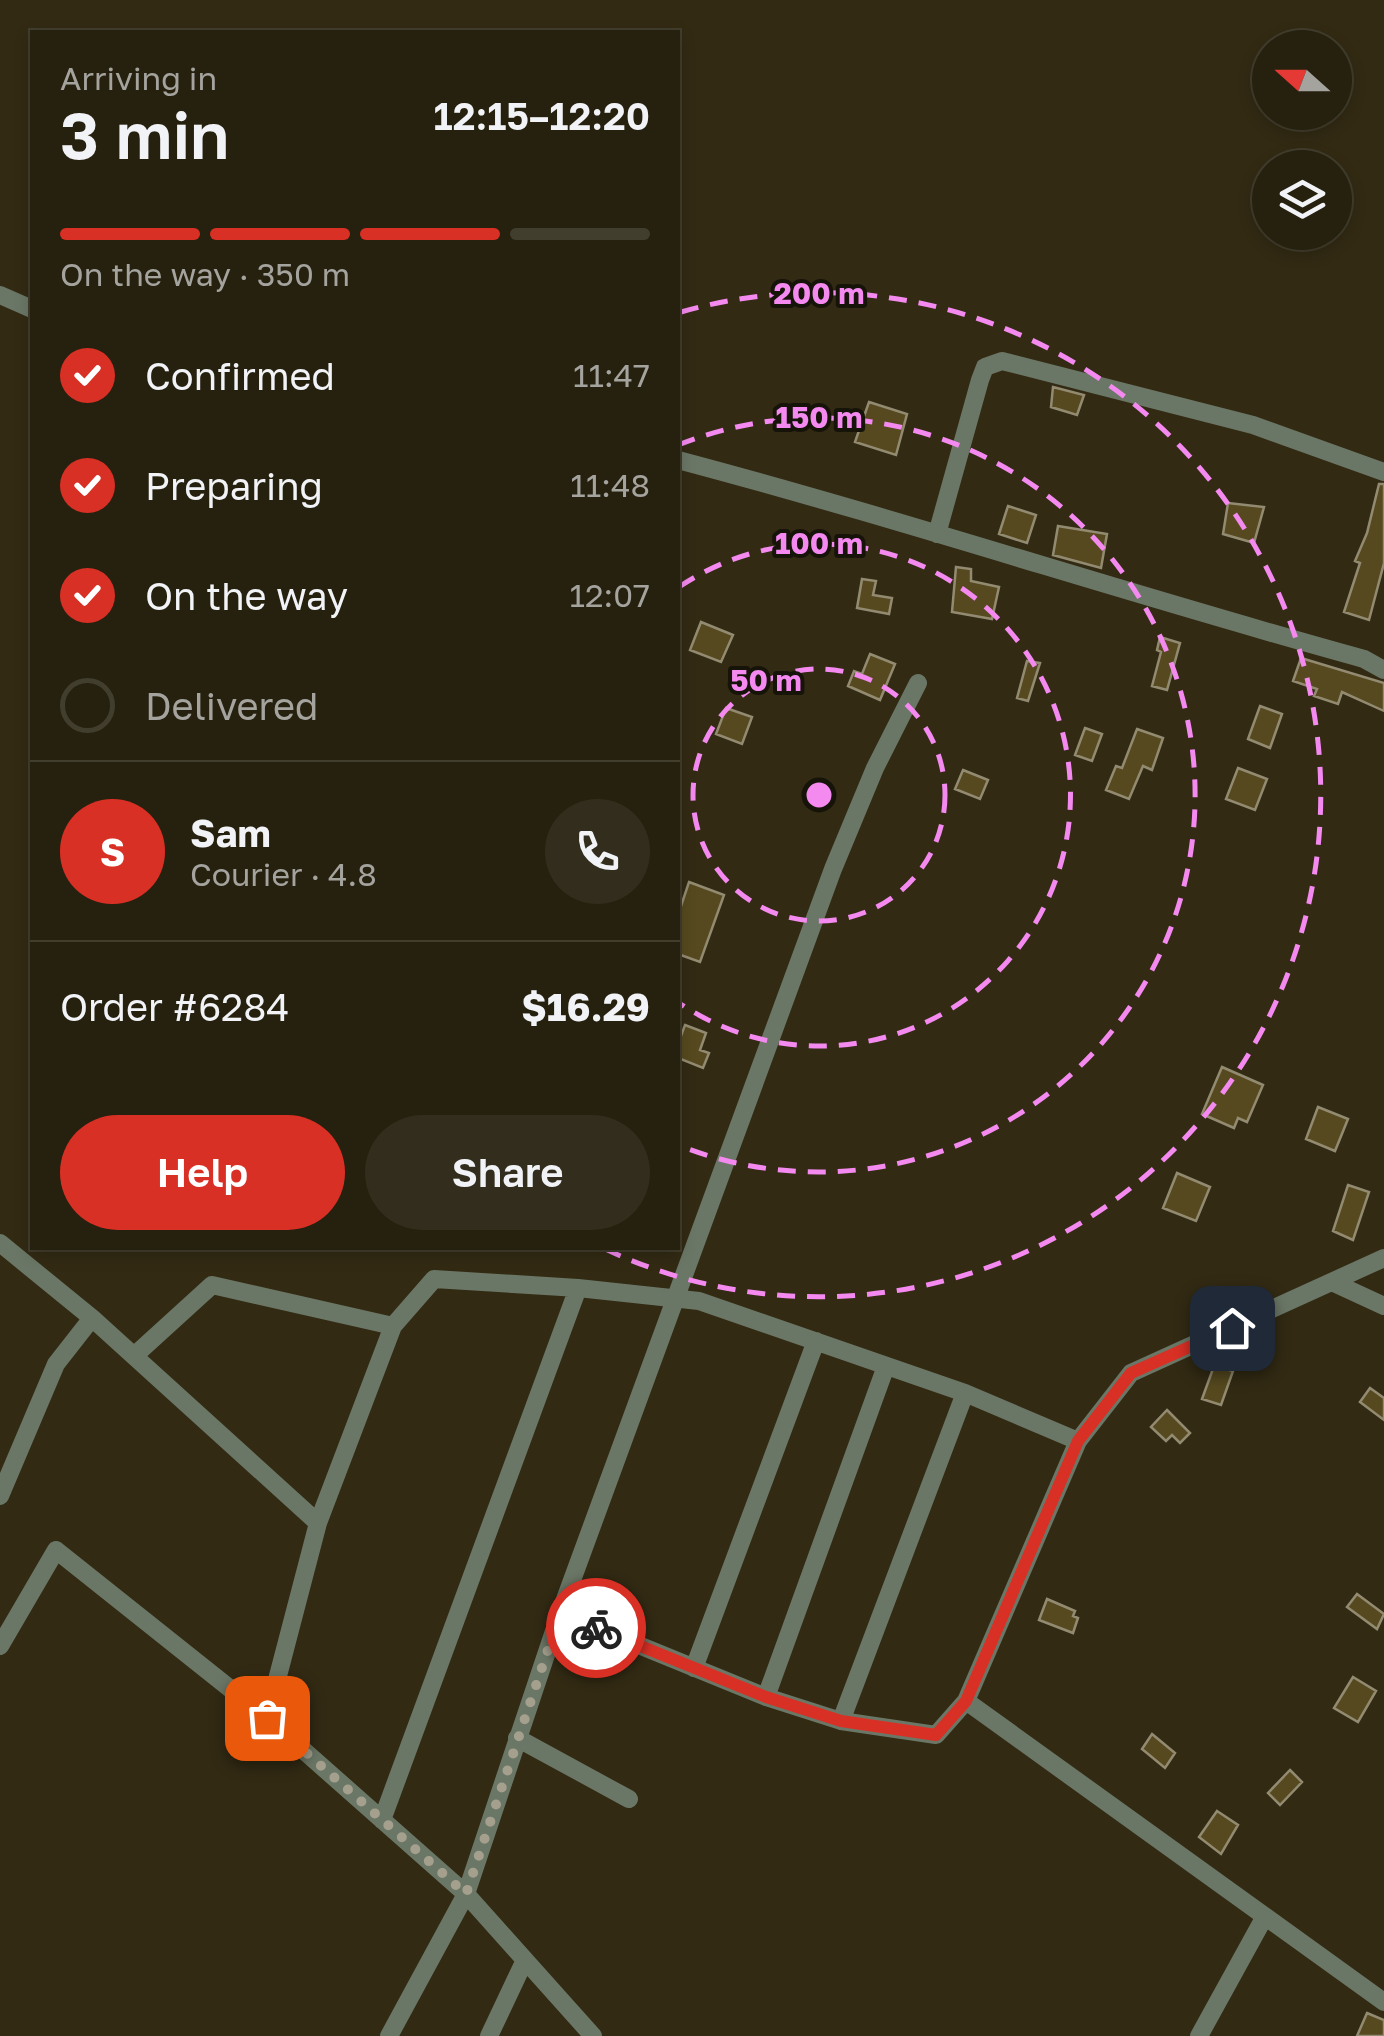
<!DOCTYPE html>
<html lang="en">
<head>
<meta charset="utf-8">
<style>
	:root { --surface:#26200e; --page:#322d1c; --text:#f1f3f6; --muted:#a4a39e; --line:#423e2e; --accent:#d93025 }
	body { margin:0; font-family:"Golos Text",sans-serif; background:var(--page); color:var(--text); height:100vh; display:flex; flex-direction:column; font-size:38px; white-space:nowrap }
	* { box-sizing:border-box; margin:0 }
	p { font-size:32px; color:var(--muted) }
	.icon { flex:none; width:55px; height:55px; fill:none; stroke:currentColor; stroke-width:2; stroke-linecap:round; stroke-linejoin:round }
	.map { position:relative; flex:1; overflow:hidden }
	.sheet { position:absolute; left:30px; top:30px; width:650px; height:1220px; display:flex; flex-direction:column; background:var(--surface); border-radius:0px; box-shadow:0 5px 15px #0003,0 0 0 2px var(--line) }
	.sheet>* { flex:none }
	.needle { width:65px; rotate:291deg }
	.tools { position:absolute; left:1252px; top:30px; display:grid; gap:20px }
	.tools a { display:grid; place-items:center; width:100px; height:100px; border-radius:50%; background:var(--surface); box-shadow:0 5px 15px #0003,0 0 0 2px var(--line); font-size:50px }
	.pin { position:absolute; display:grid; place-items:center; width:85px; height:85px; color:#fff; margin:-42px; border-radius:20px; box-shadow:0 5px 15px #0006 }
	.courier { position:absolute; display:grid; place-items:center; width:100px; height:100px; margin:-50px; border:8px solid #d93025; border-radius:50%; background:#fff; color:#222; box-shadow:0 2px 12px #0007 }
	.overview em { font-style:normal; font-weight:600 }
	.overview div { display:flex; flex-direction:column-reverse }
	.overview { display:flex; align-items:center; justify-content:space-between; height:170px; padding:0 30px }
	h1 { font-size:65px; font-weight:600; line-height:75px }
	.bar { display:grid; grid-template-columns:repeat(4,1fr); gap:15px 10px; align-content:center; height:120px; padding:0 30px }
	.bar i { height:12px; border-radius:8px; background:var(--line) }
	.bar .active { background:var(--accent) }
	.bar p { grid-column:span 4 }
	.line { display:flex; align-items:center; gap:25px; padding:0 30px; border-top:2px solid var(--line) }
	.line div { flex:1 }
	.round { display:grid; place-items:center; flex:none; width:105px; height:105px; border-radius:52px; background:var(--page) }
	ol { padding:0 30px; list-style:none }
	li { display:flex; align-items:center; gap:30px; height:110px }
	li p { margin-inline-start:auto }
	li .icon { padding:10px; border-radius:50%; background:var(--accent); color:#fff; stroke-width:4 }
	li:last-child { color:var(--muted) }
	li i { width:55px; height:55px; border:5px solid var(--line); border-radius:50% }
	.primary-button { display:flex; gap:20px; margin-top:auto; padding:20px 30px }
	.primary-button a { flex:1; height:115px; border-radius:60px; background:var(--accent); color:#fff; font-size:40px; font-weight:600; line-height:115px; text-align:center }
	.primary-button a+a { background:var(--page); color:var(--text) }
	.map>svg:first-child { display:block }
	.building { fill:#56491f; stroke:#938b71; stroke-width:2.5 }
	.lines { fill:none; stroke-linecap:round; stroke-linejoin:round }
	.minor { stroke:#6b7766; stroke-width:18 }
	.done { stroke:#a5a08e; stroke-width:10; stroke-dasharray:0 18 }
	.route { stroke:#d93025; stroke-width:12 }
	.ring { fill:none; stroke:#f489f0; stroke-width:5; stroke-dasharray:18 12 }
	.centre { fill:#f489f0; stroke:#161309; stroke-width:5 }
	.ring-label { font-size:30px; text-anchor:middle; font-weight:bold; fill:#f489f0; stroke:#161309; stroke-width:8; stroke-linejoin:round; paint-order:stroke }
</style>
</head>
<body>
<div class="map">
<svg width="1384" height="2036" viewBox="0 0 1384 2036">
	<rect width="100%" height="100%" fill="#322a13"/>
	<path class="building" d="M1053,387L1084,395L1077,415L1051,407Z
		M869,402L907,414L896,455L855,442Z
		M1379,484H1384V563L1369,620L1344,612L1360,563L1355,561L1367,533Z
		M1228,503L1264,507L1254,543L1223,534Z
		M1008,506L1036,515L1027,543L999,534Z
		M1058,526L1107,534L1101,568L1053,555Z
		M956,567L971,569V581L999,587L992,619L952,612Z
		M862,579L876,581L873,595L892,598L889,614L857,608Z
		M701,622L733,635L721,662L690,650Z
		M1160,637L1180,643L1167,690L1152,686L1161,652L1157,650Z
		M870,654L895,664L880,700L848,686L854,671L862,674Z
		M1301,658L1384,683V711L1342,692L1338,704L1314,696L1317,689L1293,681Z
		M1027,661L1040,663L1028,701L1017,698Z
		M1260,706L1282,714L1270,748L1248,739Z
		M726,708L752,717L742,744L716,734Z
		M1085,728L1102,734L1092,761L1075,755Z
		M1137,729L1163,738L1152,770L1143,766L1129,799L1106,790L1116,766L1122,768Z
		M1238,768L1267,779L1255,810L1226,799Z
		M963,770L988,780L980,799L955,789Z
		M689,882L724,895L700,962L678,954V915Z
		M685,1025L706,1033L700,1050L709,1053L703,1068L678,1058V1044Z
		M1222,1067L1263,1085L1247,1122L1238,1118L1234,1128L1202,1114Z
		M1318,1107L1348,1119L1335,1151L1306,1139Z
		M1177,1173L1210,1187L1196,1221L1163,1208Z
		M1348,1185L1369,1192L1353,1240L1333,1231Z
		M1214,1366L1233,1371L1221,1405L1202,1399Z
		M1370,1388L1384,1398V1420L1360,1402Z
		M1167,1410L1190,1433L1180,1443L1172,1435L1166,1441L1151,1427Z
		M1357,1594L1384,1614L1377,1629L1347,1607Z
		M1047,1599L1075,1611L1073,1616L1078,1618L1073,1633L1039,1620Z
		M1353,1677L1376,1691L1358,1722L1334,1708Z
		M1152,1734L1175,1753L1165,1768L1142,1749Z
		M1290,1770L1302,1782L1280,1805L1268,1793Z
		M1217,1811L1238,1825L1221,1854L1199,1837Z
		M1367,2013L1384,2020V2036H1357Z"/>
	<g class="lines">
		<path class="minor" d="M0,295L32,309
			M678,460C908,521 1134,596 1364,659L1384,670
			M937,534L980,380L985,367L1002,361L1253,425L1384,472
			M0,1243L92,1318L318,1523
			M1332,1282L1384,1306
			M134,1356L212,1285L393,1326
			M0,1496L56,1364L92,1318
			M560,1613L766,1697L841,1721L936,1735L966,1701L1078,1441L1131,1373L1384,1258
			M0,1646L56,1550L267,1718L466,1894L593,2036
			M694,1668L816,1341
			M766,1697L886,1366
			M966,1701L1384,2002
			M267,1718L318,1523L393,1326L434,1279L578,1288L699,1301L965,1393L1078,1441
			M841,1721L965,1393
			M517,1738L629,1799
			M382,1820L578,1288
			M389,2036L466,1894L560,1613L833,869L875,768L918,683
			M489,2036L524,1962
			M1199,2036L1264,1918"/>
	</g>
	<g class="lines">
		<path class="done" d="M267,1718L466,1894L560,1614L596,1628"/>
		<path class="route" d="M596,1628L766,1697L841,1721L936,1735L966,1701L1078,1441L1131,1373L1232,1328"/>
	</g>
	<g class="ring">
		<circle cx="819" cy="795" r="126"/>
		<path d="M679 587A251 251 0 1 1 679 1003"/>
		<path d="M678 445A377 377 0 1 1 678 1145"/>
		<path d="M681 312A502 502 0 1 1 603 1248"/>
	</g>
	<circle cx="819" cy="795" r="15" class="centre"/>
	<g class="ring-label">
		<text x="819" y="304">200 m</text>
		<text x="819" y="428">150 m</text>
		<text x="819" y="554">100 m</text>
		<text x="766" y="691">50 m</text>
	</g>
</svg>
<div class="tools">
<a><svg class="needle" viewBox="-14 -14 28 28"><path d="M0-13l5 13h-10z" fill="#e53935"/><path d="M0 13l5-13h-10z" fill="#a4a39e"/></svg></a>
<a><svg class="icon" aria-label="layers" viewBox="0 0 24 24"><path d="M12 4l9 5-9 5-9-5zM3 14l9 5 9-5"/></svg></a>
</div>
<div class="pin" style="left:267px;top:1718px;background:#ea580c"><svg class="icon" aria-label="bag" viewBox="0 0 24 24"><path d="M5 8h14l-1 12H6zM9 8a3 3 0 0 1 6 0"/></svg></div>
<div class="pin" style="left:1232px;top:1328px;background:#1f2937"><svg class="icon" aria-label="home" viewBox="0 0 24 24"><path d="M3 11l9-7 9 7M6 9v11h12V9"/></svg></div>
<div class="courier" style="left:596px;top:1628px"><svg class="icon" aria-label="bike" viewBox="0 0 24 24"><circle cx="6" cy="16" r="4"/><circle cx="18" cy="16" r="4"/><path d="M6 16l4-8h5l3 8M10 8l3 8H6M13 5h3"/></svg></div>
<section class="sheet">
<div class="overview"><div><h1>3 min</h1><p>Arriving in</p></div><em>12:15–12:20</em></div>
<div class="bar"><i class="active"></i><i class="active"></i><i class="active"></i><i></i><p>On the way · 350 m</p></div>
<ol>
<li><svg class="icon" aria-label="check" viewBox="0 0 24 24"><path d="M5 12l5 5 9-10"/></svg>Confirmed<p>11:47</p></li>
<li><svg class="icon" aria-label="check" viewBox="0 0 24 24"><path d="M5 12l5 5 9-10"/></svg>Preparing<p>11:48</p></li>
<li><svg class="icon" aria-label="check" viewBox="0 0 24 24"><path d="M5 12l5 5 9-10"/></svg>On the way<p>12:07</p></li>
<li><i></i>Delivered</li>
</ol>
<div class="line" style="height:180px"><b class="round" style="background:var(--accent);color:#fff">S</b><div><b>Sam</b><p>Courier · 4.8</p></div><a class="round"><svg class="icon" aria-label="phone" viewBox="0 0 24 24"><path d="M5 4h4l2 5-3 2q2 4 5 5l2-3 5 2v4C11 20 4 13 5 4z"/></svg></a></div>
<div class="line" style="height:130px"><div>Order #6284</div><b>$16.29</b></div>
<div class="primary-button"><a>Help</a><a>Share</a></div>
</section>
</div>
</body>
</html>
